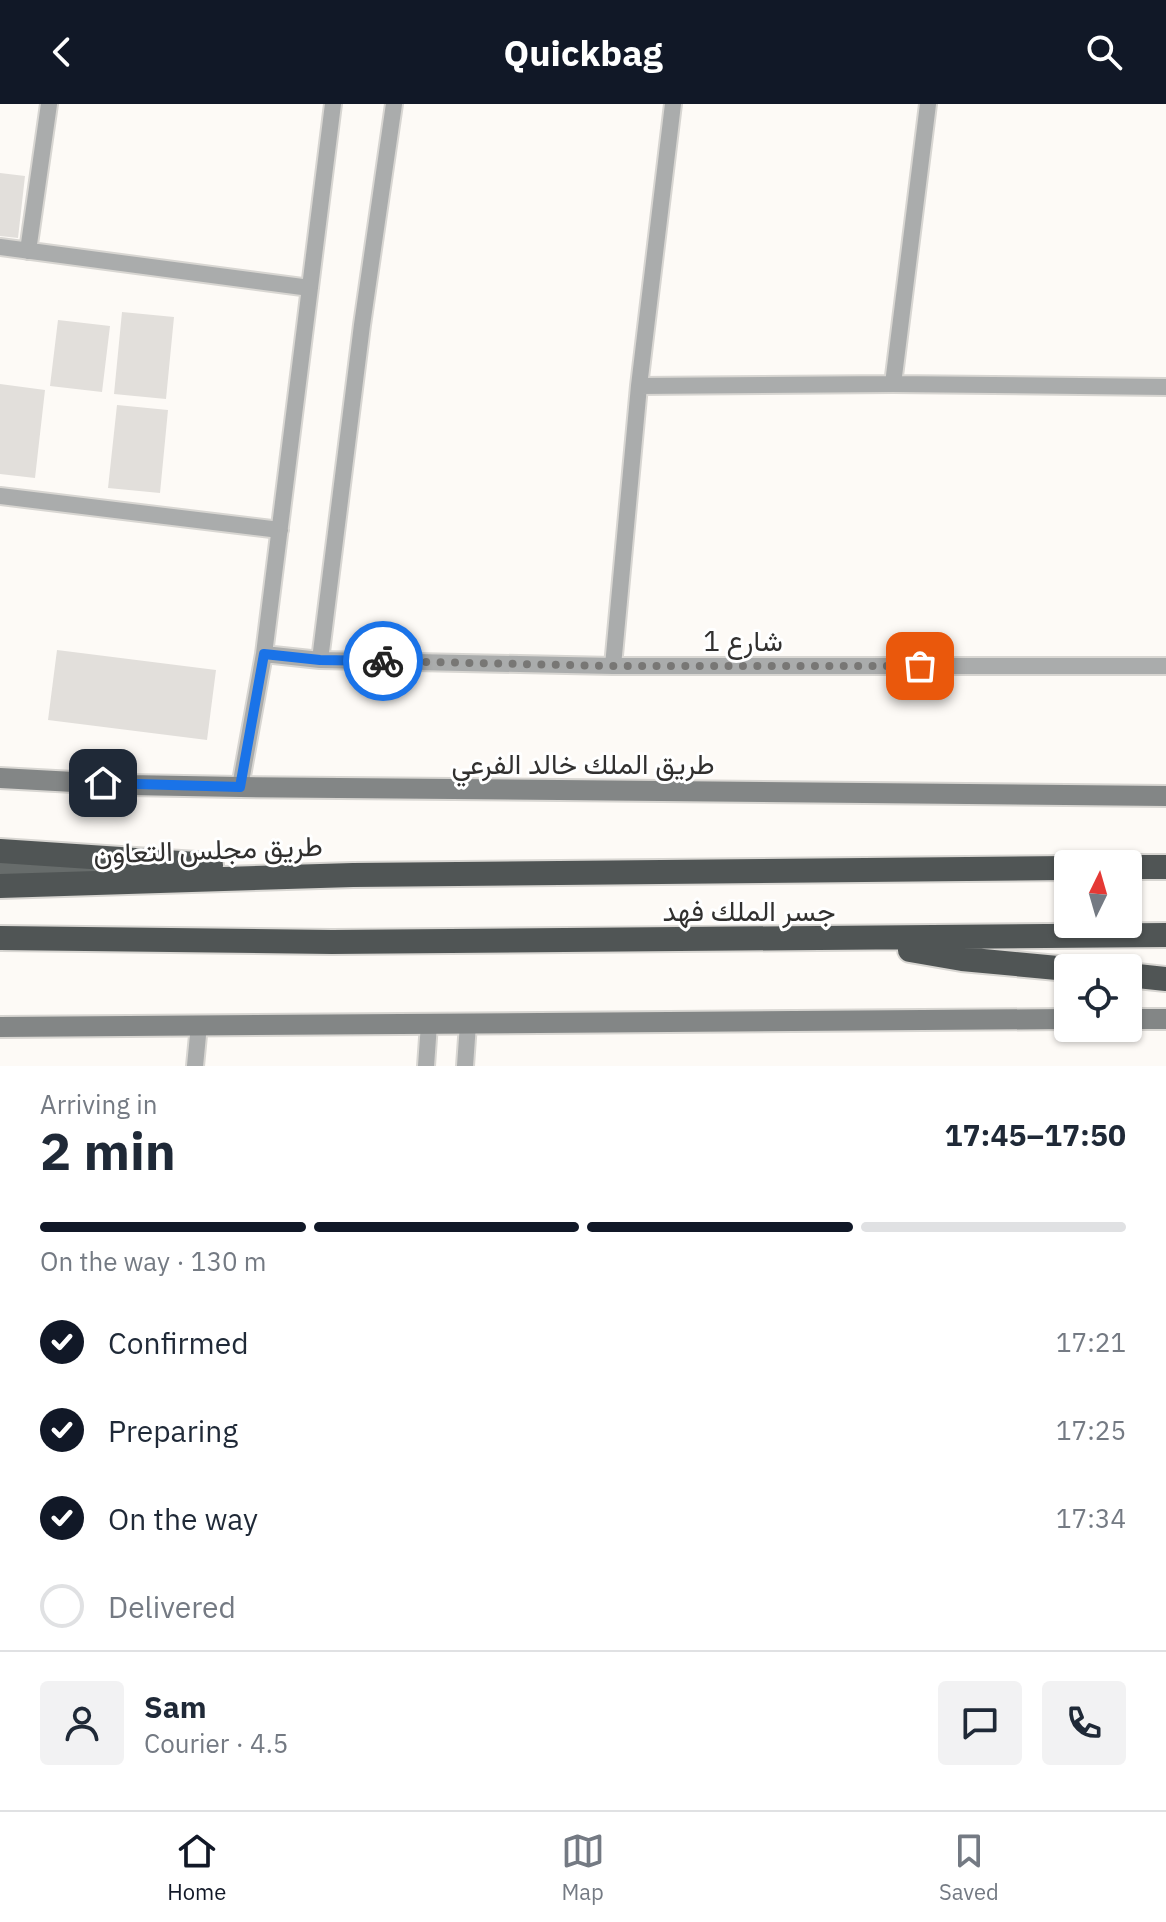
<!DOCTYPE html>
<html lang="en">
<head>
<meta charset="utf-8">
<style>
	:root { --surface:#fff; --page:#f2f2f3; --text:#1f2937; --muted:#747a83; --line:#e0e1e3; --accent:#111827 }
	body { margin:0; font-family:"IBM Plex Sans",Vazirmatn,sans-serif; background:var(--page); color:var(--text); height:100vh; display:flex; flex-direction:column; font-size:30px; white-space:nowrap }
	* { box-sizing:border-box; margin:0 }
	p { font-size:26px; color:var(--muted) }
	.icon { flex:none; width:44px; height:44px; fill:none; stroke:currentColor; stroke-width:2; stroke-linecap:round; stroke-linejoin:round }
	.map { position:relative; height:962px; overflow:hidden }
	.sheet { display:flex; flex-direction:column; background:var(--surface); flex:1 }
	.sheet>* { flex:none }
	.needle { width:52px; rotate:5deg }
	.controls { position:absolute; left:1054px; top:746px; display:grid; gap:16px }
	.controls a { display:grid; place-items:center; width:88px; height:88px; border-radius:8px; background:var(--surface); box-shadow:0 2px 6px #0004; font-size:40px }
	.pin { position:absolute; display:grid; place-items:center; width:68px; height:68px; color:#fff; margin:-34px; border-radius:16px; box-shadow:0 4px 12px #0006 }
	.courier { position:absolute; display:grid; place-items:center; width:80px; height:80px; margin:-40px; border:6px solid #1a73e8; border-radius:50%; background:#fff; color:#222; box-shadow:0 2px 10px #0007 }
	.summary em { font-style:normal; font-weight:700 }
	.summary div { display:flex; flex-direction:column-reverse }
	.summary { display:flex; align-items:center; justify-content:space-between; height:136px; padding:0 40px }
	h1 { font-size:52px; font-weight:700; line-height:60px }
	.bar { display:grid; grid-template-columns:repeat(4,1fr); gap:12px 8px; align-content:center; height:96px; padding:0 40px }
	.bar i { height:10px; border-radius:6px; background:var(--line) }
	.bar .on { background:var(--accent) }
	.bar p { grid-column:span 4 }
	.line { display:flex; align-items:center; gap:20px; padding:0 40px; border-top:2px solid var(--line) }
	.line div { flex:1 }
	.round { display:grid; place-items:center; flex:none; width:84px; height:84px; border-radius:8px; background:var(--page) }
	ol { padding:0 40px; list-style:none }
	li { display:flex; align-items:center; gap:24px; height:88px }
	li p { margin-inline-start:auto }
	li .icon { padding:8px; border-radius:50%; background:var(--accent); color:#fff; stroke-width:4 }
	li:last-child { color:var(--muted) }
	li i { width:44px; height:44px; border:4px solid var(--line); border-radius:50% }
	header { display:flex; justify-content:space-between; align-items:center; height:104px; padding:0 40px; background:var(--accent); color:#fff; font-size:36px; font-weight:700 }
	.tab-bar { display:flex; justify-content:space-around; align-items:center; height:112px; border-top:2px solid var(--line); background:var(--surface); font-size:22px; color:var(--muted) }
	.tab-bar a { display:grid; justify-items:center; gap:4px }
	.tab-bar .on { color:var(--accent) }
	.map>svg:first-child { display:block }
	.building { fill:#e2dfdb }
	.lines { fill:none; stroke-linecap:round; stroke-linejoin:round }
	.street-casing { stroke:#d8d6d2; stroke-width:20 }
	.secondary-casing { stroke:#d8d6d2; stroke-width:24 }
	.primary-casing { stroke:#d8d6d2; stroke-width:24 }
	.highway-casing { stroke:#d8d6d2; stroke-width:28 }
	.street { stroke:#aaacac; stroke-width:16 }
	.secondary { stroke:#838686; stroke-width:20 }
	.primary { stroke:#676c6b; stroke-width:20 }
	.highway { stroke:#505555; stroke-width:24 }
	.done { stroke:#787775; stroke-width:8; stroke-dasharray:0 14.4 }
	.route { stroke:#1a73e8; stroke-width:10 }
	.labels { text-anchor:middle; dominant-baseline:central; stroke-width:6; stroke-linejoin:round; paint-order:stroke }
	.street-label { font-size:28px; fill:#31302f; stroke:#fff }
</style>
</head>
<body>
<header><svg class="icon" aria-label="back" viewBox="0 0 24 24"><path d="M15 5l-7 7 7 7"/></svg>Quickbag<svg class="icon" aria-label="search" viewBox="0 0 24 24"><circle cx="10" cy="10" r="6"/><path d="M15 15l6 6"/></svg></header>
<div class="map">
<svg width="1166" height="962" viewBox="0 0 1166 962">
	<rect width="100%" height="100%" fill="#fdfaf6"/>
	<path class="building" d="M0,69L25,72L18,134L0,132Z
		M122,208L174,213L166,295L114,290Z
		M58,216L110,222L102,288L50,282Z
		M0,280L45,286L35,374L0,370Z
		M117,301L168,306L160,389L108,384Z
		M57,546L216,566L207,636L48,616Z"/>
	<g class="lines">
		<g class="street-casing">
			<path id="street" d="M0,143L310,184
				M28,147L49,0
				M893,280L928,0
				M639,282L893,280L1166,283
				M0,392L280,426
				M264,550L320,556L613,562H1166
				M320,556L362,221L394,0
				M613,562L639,282L673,0
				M240,683L264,550L333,0
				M195,962L199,921
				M426,962L429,920
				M465,962L468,920"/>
		</g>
		<g class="secondary-casing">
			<path id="secondary" d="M0,674L129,681L240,683L1166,692
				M1128,915H1166
				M0,923L1068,915"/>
		</g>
		<g class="primary-casing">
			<path id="primary" d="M0,762L101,765"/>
		</g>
		<g class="highway-casing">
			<path id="highway" d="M0,747L211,761
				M1128,763H1166
				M0,782L353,771L1068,764
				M0,834L332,838L1166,831
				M910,846L962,855L1068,865
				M1128,871L1166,875"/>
		</g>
		<use href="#street" class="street"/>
		<use href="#secondary" class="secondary"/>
		<use href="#primary" class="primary"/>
		<use href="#highway" class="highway"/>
	</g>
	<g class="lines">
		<path class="done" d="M383,557L613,562H920"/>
		<path class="route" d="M103,679L240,683L264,550L320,556L383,557"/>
	</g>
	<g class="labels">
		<g class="street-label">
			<text x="743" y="536">شارع 1</text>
			<text x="583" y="659">طريق الملك خالد الفرعي</text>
			<text transform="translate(208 745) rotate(-2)">طريق مجلس التعاون</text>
			<text x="749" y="806">جسر الملك فهد</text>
		</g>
	</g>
</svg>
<div class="controls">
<a><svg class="needle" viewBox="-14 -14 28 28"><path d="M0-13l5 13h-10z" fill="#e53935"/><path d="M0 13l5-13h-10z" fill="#747a83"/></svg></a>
<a><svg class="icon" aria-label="locate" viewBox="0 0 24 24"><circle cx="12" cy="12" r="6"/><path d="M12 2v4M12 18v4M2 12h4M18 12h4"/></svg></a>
</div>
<div class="pin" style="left:920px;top:562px;background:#ea580c"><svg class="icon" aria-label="bag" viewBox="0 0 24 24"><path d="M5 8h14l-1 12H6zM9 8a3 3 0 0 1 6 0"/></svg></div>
<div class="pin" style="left:103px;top:679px;background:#1f2937"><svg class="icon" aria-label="home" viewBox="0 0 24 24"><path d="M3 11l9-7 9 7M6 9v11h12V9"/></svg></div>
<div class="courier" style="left:383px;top:557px"><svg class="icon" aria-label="bike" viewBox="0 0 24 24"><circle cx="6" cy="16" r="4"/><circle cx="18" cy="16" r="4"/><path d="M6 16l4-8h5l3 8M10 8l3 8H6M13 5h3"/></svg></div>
</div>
<section class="sheet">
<div class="summary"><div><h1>2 min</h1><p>Arriving in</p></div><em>17:45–17:50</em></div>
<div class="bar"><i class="on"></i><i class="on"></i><i class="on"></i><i></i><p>On the way · 130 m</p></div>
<ol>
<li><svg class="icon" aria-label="check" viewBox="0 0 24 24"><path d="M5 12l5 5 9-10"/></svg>Confirmed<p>17:21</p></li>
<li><svg class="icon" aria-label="check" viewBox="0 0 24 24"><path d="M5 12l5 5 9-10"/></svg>Preparing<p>17:25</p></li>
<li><svg class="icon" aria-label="check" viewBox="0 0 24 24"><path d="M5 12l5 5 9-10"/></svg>On the way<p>17:34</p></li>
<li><i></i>Delivered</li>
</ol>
<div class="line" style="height:144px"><a class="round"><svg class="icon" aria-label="person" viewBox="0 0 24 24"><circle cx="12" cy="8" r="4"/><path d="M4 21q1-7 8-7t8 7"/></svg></a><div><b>Sam</b><p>Courier · 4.5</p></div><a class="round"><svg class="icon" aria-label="chat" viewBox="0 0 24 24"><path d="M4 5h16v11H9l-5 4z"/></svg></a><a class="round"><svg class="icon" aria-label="phone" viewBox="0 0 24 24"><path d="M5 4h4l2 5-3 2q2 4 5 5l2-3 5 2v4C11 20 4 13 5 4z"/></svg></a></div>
</section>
<nav class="tab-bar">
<a class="on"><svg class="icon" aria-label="home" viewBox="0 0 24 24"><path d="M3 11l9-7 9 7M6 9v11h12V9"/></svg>Home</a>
<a><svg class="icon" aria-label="map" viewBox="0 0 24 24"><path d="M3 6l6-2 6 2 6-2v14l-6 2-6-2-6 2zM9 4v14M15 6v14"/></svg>Map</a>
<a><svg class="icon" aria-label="saved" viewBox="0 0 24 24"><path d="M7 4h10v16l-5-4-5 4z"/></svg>Saved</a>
</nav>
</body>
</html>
